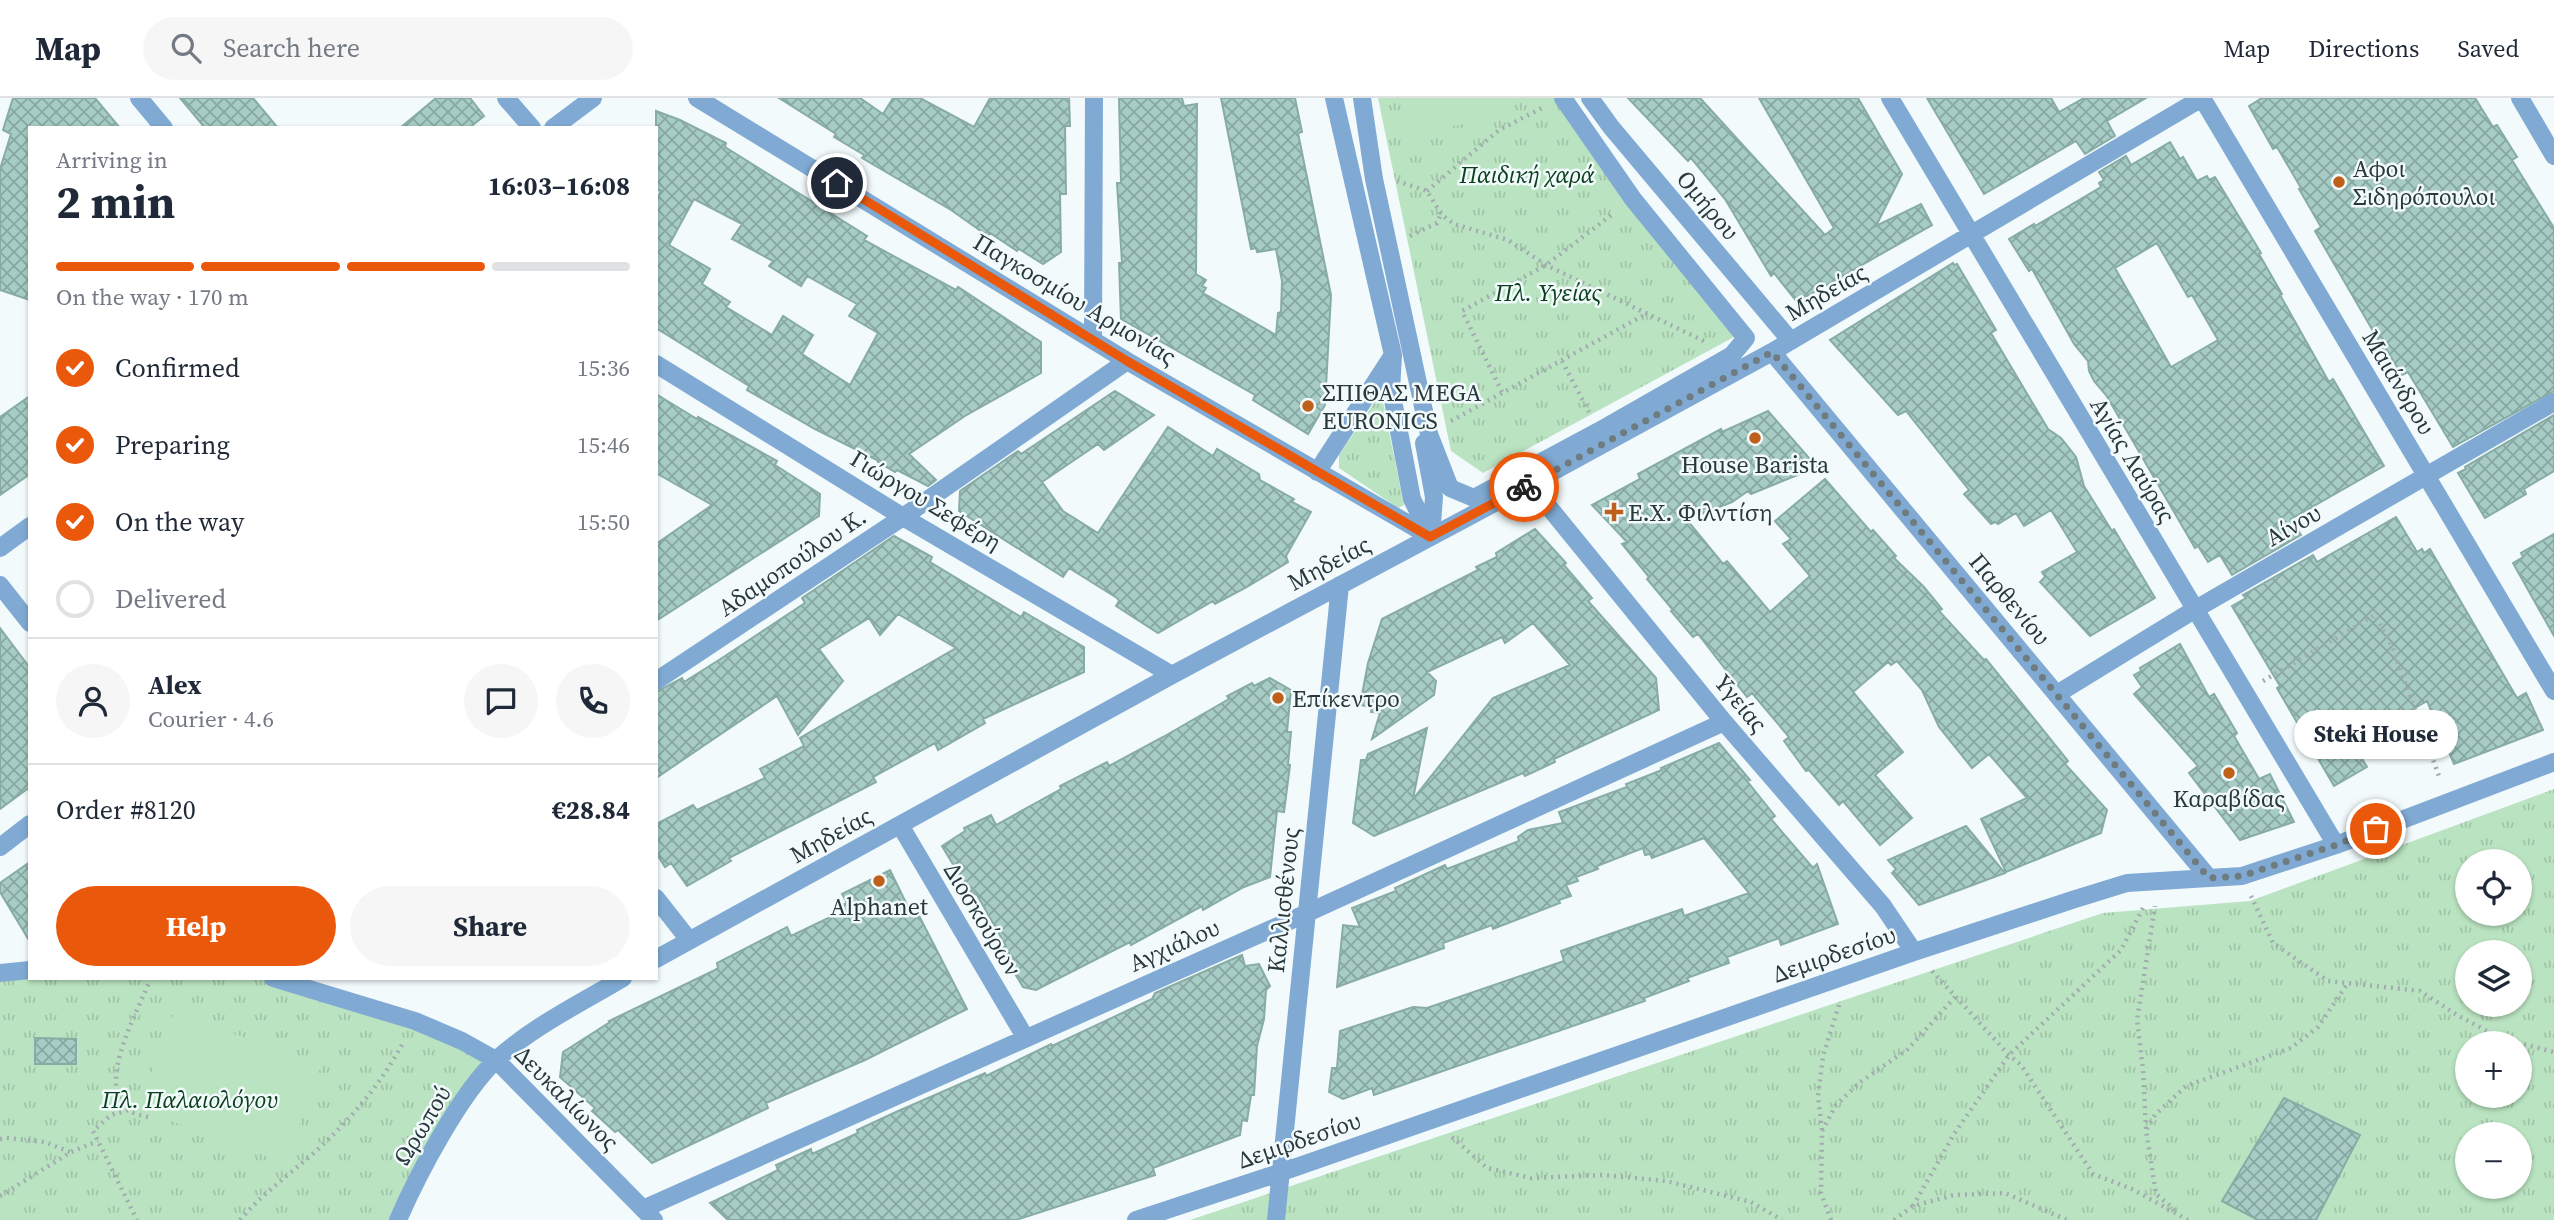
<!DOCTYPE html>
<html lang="en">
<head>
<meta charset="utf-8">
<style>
	:root { --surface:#fff; --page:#f6f6f7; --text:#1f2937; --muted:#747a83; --line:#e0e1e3; --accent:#ea580c }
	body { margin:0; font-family:"Source Serif 4",serif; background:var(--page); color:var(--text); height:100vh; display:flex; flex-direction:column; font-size:26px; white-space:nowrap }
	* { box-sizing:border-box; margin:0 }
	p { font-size:23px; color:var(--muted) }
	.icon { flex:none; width:38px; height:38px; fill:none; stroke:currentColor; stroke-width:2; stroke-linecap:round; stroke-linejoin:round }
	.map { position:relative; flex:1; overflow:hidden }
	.details { position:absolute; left:28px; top:28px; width:630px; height:854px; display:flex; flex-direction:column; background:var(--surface); border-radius:0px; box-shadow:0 2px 5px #0004 }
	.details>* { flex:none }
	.fabs { position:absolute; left:2455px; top:751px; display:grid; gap:14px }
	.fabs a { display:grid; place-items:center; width:77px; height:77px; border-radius:50%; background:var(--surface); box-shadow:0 2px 5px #0004; font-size:35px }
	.pin { position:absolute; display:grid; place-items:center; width:60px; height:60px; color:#fff; margin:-30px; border:4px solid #fff; border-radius:50%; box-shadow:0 2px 7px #0007 }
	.courier { position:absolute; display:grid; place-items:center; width:70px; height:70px; margin:-35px; border:5px solid #ea580c; border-radius:50%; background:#fff; color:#222; box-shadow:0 2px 9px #0007 }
	.bubble { position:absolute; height:49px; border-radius:24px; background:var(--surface); box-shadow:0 2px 5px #0004; font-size:23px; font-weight:700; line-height:49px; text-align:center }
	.summary em { font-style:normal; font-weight:700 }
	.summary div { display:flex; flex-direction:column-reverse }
	.summary { display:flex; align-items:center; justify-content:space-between; height:119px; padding:0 28px }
	h1 { font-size:46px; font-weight:700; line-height:52px }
	.bar { display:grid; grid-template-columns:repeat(4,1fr); gap:10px 7px; align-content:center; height:84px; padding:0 28px }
	.bar i { height:9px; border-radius:5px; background:var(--line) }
	.bar .current { background:var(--accent) }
	.bar p { grid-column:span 4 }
	.line { display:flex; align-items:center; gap:18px; padding:0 28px; border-top:2px solid var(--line) }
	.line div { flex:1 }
	.round { display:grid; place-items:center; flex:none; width:74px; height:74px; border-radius:37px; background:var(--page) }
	ol { padding:0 28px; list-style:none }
	li { display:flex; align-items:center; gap:21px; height:77px }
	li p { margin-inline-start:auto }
	li .icon { padding:7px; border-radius:50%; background:var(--accent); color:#fff; stroke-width:4 }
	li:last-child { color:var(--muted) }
	li i { width:38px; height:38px; border:4px solid var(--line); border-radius:50% }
	.button { display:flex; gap:14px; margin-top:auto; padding:14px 28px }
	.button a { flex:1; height:80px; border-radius:42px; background:var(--accent); color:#fff; font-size:28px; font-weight:700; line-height:80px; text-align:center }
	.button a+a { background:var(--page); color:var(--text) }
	header { display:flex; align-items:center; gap:42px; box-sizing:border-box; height:98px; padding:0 35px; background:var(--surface); border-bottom:2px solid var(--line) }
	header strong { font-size:33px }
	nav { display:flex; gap:38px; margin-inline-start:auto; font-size:24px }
	.search { width:490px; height:63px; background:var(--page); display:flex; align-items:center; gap:18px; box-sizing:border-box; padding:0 24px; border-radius:38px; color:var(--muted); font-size:26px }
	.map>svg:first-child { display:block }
	.park { fill:url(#park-tufts); fill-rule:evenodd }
	.garden { fill:#bae4c1 }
	.building { fill:url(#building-cross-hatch); stroke:#87aca6; stroke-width:2; fill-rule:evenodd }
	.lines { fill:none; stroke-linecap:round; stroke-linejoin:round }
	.path { stroke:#a1acaf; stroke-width:4.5; stroke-dasharray:2 5; stroke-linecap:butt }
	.minor { stroke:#80aad3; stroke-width:18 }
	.done { stroke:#6f7c7f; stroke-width:7; stroke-dasharray:0 12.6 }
	.route { stroke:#ea580c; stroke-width:9 }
	.poi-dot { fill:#bf601a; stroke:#f2fafc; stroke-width:2.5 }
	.labels { text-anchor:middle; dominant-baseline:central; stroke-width:5; stroke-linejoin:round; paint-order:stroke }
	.poi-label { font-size:24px; fill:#29383c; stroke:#f2fafc; text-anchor:start }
	.park-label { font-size:24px; font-style:italic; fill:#0b401c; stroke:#f2fafc }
	.street-label { font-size:24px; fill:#29383c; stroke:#f2fafc }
</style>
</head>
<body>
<header>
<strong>Map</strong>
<div class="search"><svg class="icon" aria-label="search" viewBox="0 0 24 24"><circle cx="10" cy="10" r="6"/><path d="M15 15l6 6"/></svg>Search here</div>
<nav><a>Map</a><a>Directions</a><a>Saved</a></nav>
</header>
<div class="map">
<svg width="2554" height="1122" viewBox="0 0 2554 1122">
	<defs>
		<pattern id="park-tufts" width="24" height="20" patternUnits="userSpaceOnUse" patternTransform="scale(1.75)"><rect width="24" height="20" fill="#bae4c1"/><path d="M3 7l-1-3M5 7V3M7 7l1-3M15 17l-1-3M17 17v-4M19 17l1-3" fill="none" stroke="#a0c4a7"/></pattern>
		<pattern id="building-cross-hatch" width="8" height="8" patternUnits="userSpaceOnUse" patternTransform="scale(1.75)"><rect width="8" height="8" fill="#a6ccc5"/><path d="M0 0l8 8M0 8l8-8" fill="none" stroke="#87a7a1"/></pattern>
	</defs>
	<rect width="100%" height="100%" fill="#f2fafc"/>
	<path class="park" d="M1378,0H1562L1747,232L1483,375L1451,353Z
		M1376,302L1383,304L1404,407L1398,410L1339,370V357Z
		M2554,691V1122H1190L2103,815L2250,803ZM2468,763H2520V816H2468ZM2468,854H2520V906H2468ZM2468,945H2520V998H2468ZM2468,1036H2520V1088H2468Z
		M0,875L30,880H273L415,923L496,962L398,1122H0Z"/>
	<path class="garden" d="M1404,0H1509L1512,17L1411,36Z
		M174,914L321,968L285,1065L138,1011Z"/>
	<path class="building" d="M13,0H95L120,30H30V202L0,192V71L11,36L3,32Z
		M180,0H253L278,30H205Z
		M436,0H470L484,18L469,30H400Z
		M779,0H860L883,16L893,0H920L974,29L990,0H1069L1070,28H1065L1066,96H1060L1061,154L1043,166L1019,151L1017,153L990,135L988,138L951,112L862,60L864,57L834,39L836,36Z
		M1119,0H1182L1184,8L1197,6L1196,176L1206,182L1202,188L1206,190L1203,195L1276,237L1278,215L1281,214L1282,183L1276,151L1257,154L1256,150L1251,151L1221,0H1295L1302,34L1298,35L1331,197L1325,307L1308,336L1253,302L1255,297L1121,221L1119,165H1122L1117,85H1121Z
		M1628,0H1700L1825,137L1834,130L1759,0H1858L1902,76L1876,128L1921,106L1932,127L1797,204L1774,175L1771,178L1725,101L1691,60L1688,63Z
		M1927,0H2051L2059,14L2084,0H2146L2107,23L2115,38L2085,56L2076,43L1984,96Z
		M2262,0H2475L2493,29L2497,27L2517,59L2512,62L2554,130V293L2453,349L2408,274L2402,277L2386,251L2384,252L2315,133L2321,129L2299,91L2301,90L2277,49L2273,51L2249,8Z
		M656,13L680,22L726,45L725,49L867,138L864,142L956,192L958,189L1041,244V275L965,318L909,356L936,382L928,388L897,372L895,374L878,364L879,363L815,331L747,292L749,288L656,230V104L661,93L656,91ZM694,101L742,126L732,141L773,163L769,168L801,188L807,178L857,206L849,218L878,235L850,287L802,256L813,237L783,218L772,237L726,209L730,204L702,186L710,171L669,147Z
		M2170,44L2180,61L2183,59L2197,83L2207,78L2209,82L2215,79L2261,155L2259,156L2282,196L2280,197L2329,284L2333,281L2384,368L2291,421L2301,437L2232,477L2220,457L2208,464L2198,448L2195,450L2106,297L2094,283L2089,273L2088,263L2074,246L2032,171L2029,173L2009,141L2034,126L2035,128L2101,89L2099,85L2104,82L2099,74L2126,58L2131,67ZM2157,145L2188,199L2192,197L2218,242L2171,269L2115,170Z
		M1953,165L1954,167L1957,166L1996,232L1991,235L2048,331L2061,340L2076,359L2084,388L2112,433L2114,431L2155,500L2090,538L2040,484L2045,479L2042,474L2077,454L2051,412L2024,428L2016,415L1998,426L1995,424L1991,426L1964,396L1969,392L1906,313L1898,317L1830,242Z
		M1115,293L1154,317L1104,352L1098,346L1042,384L1063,413L1098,435L1168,329L1213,358L1217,351L1259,376L1260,382L1294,401L1292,404L1311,414L1286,458L1288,464L1247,489L1215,506L1213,503L1158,535L1116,508L1119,503L1117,500L1069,470L1063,479L959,413L960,393L1018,353L1021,356Z
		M656,296L697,321L698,319L777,363L775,367L820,396L819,418L656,523V446L712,407L656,375Z
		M30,298V376L0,397V319Z
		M1768,313L1817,369L1751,396L1748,393L1732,404L1687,422L1723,466L1727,463L1770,514L1810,478L1783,446L1791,441L1775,423L1825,381L1871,434L1873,432L1896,458L1894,460L1924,489L1942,511L1939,513L1984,562L1986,561L2068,663L2065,666L2107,712L2101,735L2006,774L1981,721L2027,700L1989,656L1972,670L1939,629L1922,592L1897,563L1891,567L1888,564L1853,594L1903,654L1875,677L1912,720L1880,747L1843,703L1839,707L1809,672L1806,673L1784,643L1789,639L1752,595L1747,599L1698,536L1693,539L1671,513L1673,512L1647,481L1649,479L1622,446L1627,444L1592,407L1640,381L1638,376L1721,331L1722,334Z
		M2554,317V373L2524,391L2526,396L2485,420L2458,375L2466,371L2465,369Z
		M2396,419L2417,454L2422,451L2424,455L2430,451L2517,600L2526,595L2543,632L2454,666L2427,603L2383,629L2388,636L2358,654L2367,669L2334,688L2277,590L2280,588L2232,508L2246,500L2243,497L2313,457L2317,464Z
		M1535,431L1566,465L1564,467L1592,500L1588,503L1656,580L1659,612L1554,661L1555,664L1525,678L1523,675L1374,738L1353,725L1361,662H1366L1368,656L1427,630L1413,701L1493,600L1570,567L1533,525L1505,545L1502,539L1427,574L1436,583L1434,597L1372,641L1380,615L1371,614L1372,609L1360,607L1368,565L1382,521L1478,472L1476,469L1497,459L1496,455Z
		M2554,436V538L2513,465L2523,459L2521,455Z
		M894,438L932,459L930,464L1021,519L1024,514L1084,549V574L983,621L985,625L938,652L935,645L873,679L876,684L729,760L731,763L687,788L671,765L665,769L656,755V726L693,707L697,712L765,680L760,671L804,648L800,640L956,550L898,516L880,537L869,520L819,551L843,583L798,637L777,598L656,680V594L682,580L684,584L722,560L805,505L802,500Z
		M0,530L30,570V689L0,711Z
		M2180,546L2209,599L2214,596L2237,635L2234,638L2259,681L2270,676L2294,724L2240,742L2189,675L2198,668L2134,596L2142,589L2134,577L2141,573L2140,570Z
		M1270,580L1291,592L1287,634H1291L1288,667H1290L1284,714L1277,713L1270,779L1244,789L1203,812L1202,808L1131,847L1130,844L1036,892L1023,889L1000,851L1006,848L977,797L969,793L942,748L965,733L964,730L991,717L996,727L1061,691L1060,688L1107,664L1109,668L1163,639L1229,601L1227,598L1252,585L1254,588Z
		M1719,645L1750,682L1747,683L1775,718L1771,721L1813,770L1817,766L1838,826L1781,847L1779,840L1727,859L1729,865L1687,880L1689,883L1644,900L1645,903L1374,997L1372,990L1343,1001L1329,994L1332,970H1337L1340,933L1413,909L1427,910L1564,863L1561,853L1682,811L1684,818L1749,795L1704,740L1652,760L1650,756L1645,757L1643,750L1597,768L1598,771L1576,779L1578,783L1566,787L1571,798L1559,802L1560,805L1493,831L1492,827L1443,845L1444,850L1337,889L1343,827L1360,829L1352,810L1396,793L1395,790L1445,767L1447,771L1519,743L1518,739L1528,732L1563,725L1559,714L1627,689L1626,686L1662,672L1661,670Z
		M1966,728L2005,775L1919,807L1892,775L1896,771L1888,762Z
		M30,764V844L0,794V785Z
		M890,772L909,811L914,808L967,911L865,962L766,1005L768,1010L652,1065L618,1032L615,1034L592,1013L595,1010L560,979L563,954L610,924L609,923L713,873L718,870L717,865L787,829L791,838L843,813L840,808L847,805L842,796Z
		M1242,857L1245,868L1259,866L1270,888L1266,892L1264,921L1257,948L1254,997H1251L1247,1023L1242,1022L1240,1037L1153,1070L1155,1077L1016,1122H728L710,1105L778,1072L776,1067L811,1051L812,1056L858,1035L857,1032L896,1014L985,975L986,978L1051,946L1052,948L1152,901L1155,895Z
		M35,940L76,941V966H35Z
		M2284,1000L2360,1037L2316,1122H2258L2222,1103Z"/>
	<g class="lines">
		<path class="path" d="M1397,83L1427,93L1441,116L1454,126L1508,142L1546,167L1706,244
			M1427,93L1499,32L1542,10
			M1410,138L1437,125L1441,116
			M1562,263L1589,314
			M1502,294L1462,213L1546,167L1614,115
			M1451,323L1646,216
			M2263,583L2375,517L2393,551L2440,681
			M2251,798L2273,845L2328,883L2420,893L2457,917L2500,940L2554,954
			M1932,873L2009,957L2021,967L2093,1076L2132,1091L2188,1122
			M151,880C139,911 97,983 126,1010C132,1016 144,1018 152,1020
			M128,1012L111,1017L93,1033L137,1122
			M2146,1031L2143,972L2137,922L2155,808
			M1822,1032L1818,998L1823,958L1839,907
			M1452,1039L1487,1070L1531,1080L1603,1077L1666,1083L1751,1104L1782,1122
			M0,1041L6,1040L45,1044L70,1054
			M0,1098L71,1054L98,1043
			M1913,1108L1954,1036L2009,957L2121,852L2144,808
			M2175,1112L2156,1096L2146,1032L2155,1017L2186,988L2291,950L2318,929L2348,885
			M240,1122C263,1095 290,1076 316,1053C351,1021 382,985 404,943
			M1831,1122L1821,1095L1822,1033L1836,1007L1859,985L1908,951L1956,898
			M1894,1122L1913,1108L1954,1097L2005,1095L2067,1122"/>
		<path class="minor" d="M139,0L164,30
			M506,0L532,30
			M697,0L1127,263L1431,439
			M1334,0L1393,257L1391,292L1412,401L1431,439
			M1362,0L1374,81L1429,336L1450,390L1474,400L1599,333L1732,257L1746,240L1633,101L1563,0
			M1590,0L1611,29L1791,243
			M1890,0L2336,747
			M2520,0L2554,58
			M553,30L593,0
			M1093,242L1094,0
			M1772,254L2209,780
			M656,266L903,419L1172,577
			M1424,345L1434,399L1431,439
			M1317,374L1393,257
			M1530,386L1724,624L1883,808L1914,854
			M0,450L30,428
			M0,487L30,525
			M656,583L903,419L1127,263
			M2057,596L2194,512L2554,304
			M900,727L1025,939
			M0,749L30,726
			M656,800L689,842
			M656,861L1172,577L1530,386L1772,254L2202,0L2554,593
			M0,875L30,872
			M273,880L415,923L462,943L496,962L654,1122
			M643,1111L1305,816L1724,624
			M398,1122C418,1076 460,996 496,962C532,929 581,905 623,880
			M1136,1122L1282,1074L1914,854L2072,802L2127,785L2242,778L2336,747L2554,664
			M1276,1122L1340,487"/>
	</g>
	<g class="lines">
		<path class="done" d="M1524,389L1772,254L2209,780L2242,778L2336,747L2376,731"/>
		<path class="route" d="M837,85L1127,263L1430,439L1524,389"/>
	</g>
	<g class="poi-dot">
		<circle cx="2339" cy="84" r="7"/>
		<circle cx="1308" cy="308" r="7"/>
		<circle cx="1755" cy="340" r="7"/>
		<path d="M1610.5 403.5h7v7h7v7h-7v7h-7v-7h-7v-7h7z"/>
		<circle cx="1278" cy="600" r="7"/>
		<circle cx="2229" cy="675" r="7"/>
		<circle cx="879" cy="783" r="7"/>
	</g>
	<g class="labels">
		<g class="poi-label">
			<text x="2353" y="70">Αφοι<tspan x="2353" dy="28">Σιδηρόπουλοι</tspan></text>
			<text x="1322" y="294">ΣΠΙΘΑΣ MEGA<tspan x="1322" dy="28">EURONICS</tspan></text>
			<text x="1755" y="366" text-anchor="middle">House Barista</text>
			<text x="1628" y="414">Ε.Χ. Φιλντίση</text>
			<text x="1292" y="600">Επίκεντρο</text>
			<text x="2229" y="700" text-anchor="middle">Καραβίδας</text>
			<text x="879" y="808" text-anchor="middle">Alphanet</text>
		</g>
		<g class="park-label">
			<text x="1527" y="76">Παιδική χαρά</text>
			<text x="1548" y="194">Πλ. Υγείας</text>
			<text x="190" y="1001">Πλ. Παλαιολόγου</text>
		</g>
		<g class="street-label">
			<text transform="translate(1708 107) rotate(50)">Ομήρου</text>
			<text transform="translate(1826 194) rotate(-30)">Μηδείας</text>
			<text transform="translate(1075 201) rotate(31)">Παγκοσμίου Αρμονίας</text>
			<text transform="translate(2399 284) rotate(59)">Μαιάνδρου</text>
			<text transform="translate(2133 362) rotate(59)">Αγίας Λαύρας</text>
			<text transform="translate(926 402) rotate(31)">Γιώργου Σεφέρη</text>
			<text transform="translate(2293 427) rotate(-30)">Αίνου</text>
			<text transform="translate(792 464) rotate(-34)">Αδαμοπούλου Κ.</text>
			<text transform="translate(1329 465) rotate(-28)">Μηδείας</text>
			<text transform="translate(2010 501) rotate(50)">Παρθενίου</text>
			<text transform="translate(1741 605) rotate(50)">Υγείας</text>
			<text transform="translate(831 737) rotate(-29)">Μηδείας</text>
			<text transform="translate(1283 802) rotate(-84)">Καλλισθένους</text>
			<text transform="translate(983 821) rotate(59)">Διοσκούρων</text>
			<text transform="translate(1174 847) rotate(-24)">Αγχιάλου</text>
			<text transform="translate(1834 856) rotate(-19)">Δεμιρδεσίου</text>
			<text transform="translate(567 1000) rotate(45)">Δευκαλίωνος</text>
			<text transform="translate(422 1027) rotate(-59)">Ωρωπού</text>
			<text transform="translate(1299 1042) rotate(-19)">Δεμιρδεσίου</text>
		</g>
	</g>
</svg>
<div class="fabs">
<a><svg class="icon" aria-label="locate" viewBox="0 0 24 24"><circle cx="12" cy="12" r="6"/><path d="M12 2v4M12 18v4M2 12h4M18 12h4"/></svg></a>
<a><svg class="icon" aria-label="layers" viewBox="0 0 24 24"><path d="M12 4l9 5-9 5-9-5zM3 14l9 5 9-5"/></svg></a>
<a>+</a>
<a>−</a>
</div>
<div class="pin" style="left:2376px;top:731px;background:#ea580c"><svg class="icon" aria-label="bag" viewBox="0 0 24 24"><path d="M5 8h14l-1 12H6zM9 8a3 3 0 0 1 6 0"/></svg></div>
<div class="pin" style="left:837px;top:85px;background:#1f2937"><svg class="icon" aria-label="home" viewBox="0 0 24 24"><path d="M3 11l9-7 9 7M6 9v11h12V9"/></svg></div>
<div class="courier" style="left:1524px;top:389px"><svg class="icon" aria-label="bike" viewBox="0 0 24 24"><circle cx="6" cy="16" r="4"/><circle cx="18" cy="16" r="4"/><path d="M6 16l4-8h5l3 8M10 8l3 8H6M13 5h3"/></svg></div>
<div class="bubble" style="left:2294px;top:612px;width:164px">Steki House</div>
<section class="details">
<div class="summary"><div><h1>2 min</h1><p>Arriving in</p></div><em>16:03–16:08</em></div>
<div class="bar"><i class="current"></i><i class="current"></i><i class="current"></i><i></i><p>On the way · 170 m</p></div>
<ol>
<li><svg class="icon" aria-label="check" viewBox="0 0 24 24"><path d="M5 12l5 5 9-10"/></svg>Confirmed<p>15:36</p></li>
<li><svg class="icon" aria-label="check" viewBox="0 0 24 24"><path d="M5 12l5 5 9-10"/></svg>Preparing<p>15:46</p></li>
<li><svg class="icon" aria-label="check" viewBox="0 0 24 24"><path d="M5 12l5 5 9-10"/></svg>On the way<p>15:50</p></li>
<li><i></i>Delivered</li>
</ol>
<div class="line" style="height:126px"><a class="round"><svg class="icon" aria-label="person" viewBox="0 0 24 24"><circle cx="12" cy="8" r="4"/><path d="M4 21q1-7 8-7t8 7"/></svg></a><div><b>Alex</b><p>Courier · 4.6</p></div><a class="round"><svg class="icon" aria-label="chat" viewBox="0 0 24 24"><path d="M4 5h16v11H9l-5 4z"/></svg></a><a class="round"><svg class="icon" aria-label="phone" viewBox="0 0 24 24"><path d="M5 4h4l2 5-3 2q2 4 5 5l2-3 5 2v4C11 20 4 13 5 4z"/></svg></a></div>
<div class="line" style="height:91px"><div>Order #8120</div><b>€28.84</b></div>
<div class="button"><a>Help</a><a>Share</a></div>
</section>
</div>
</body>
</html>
